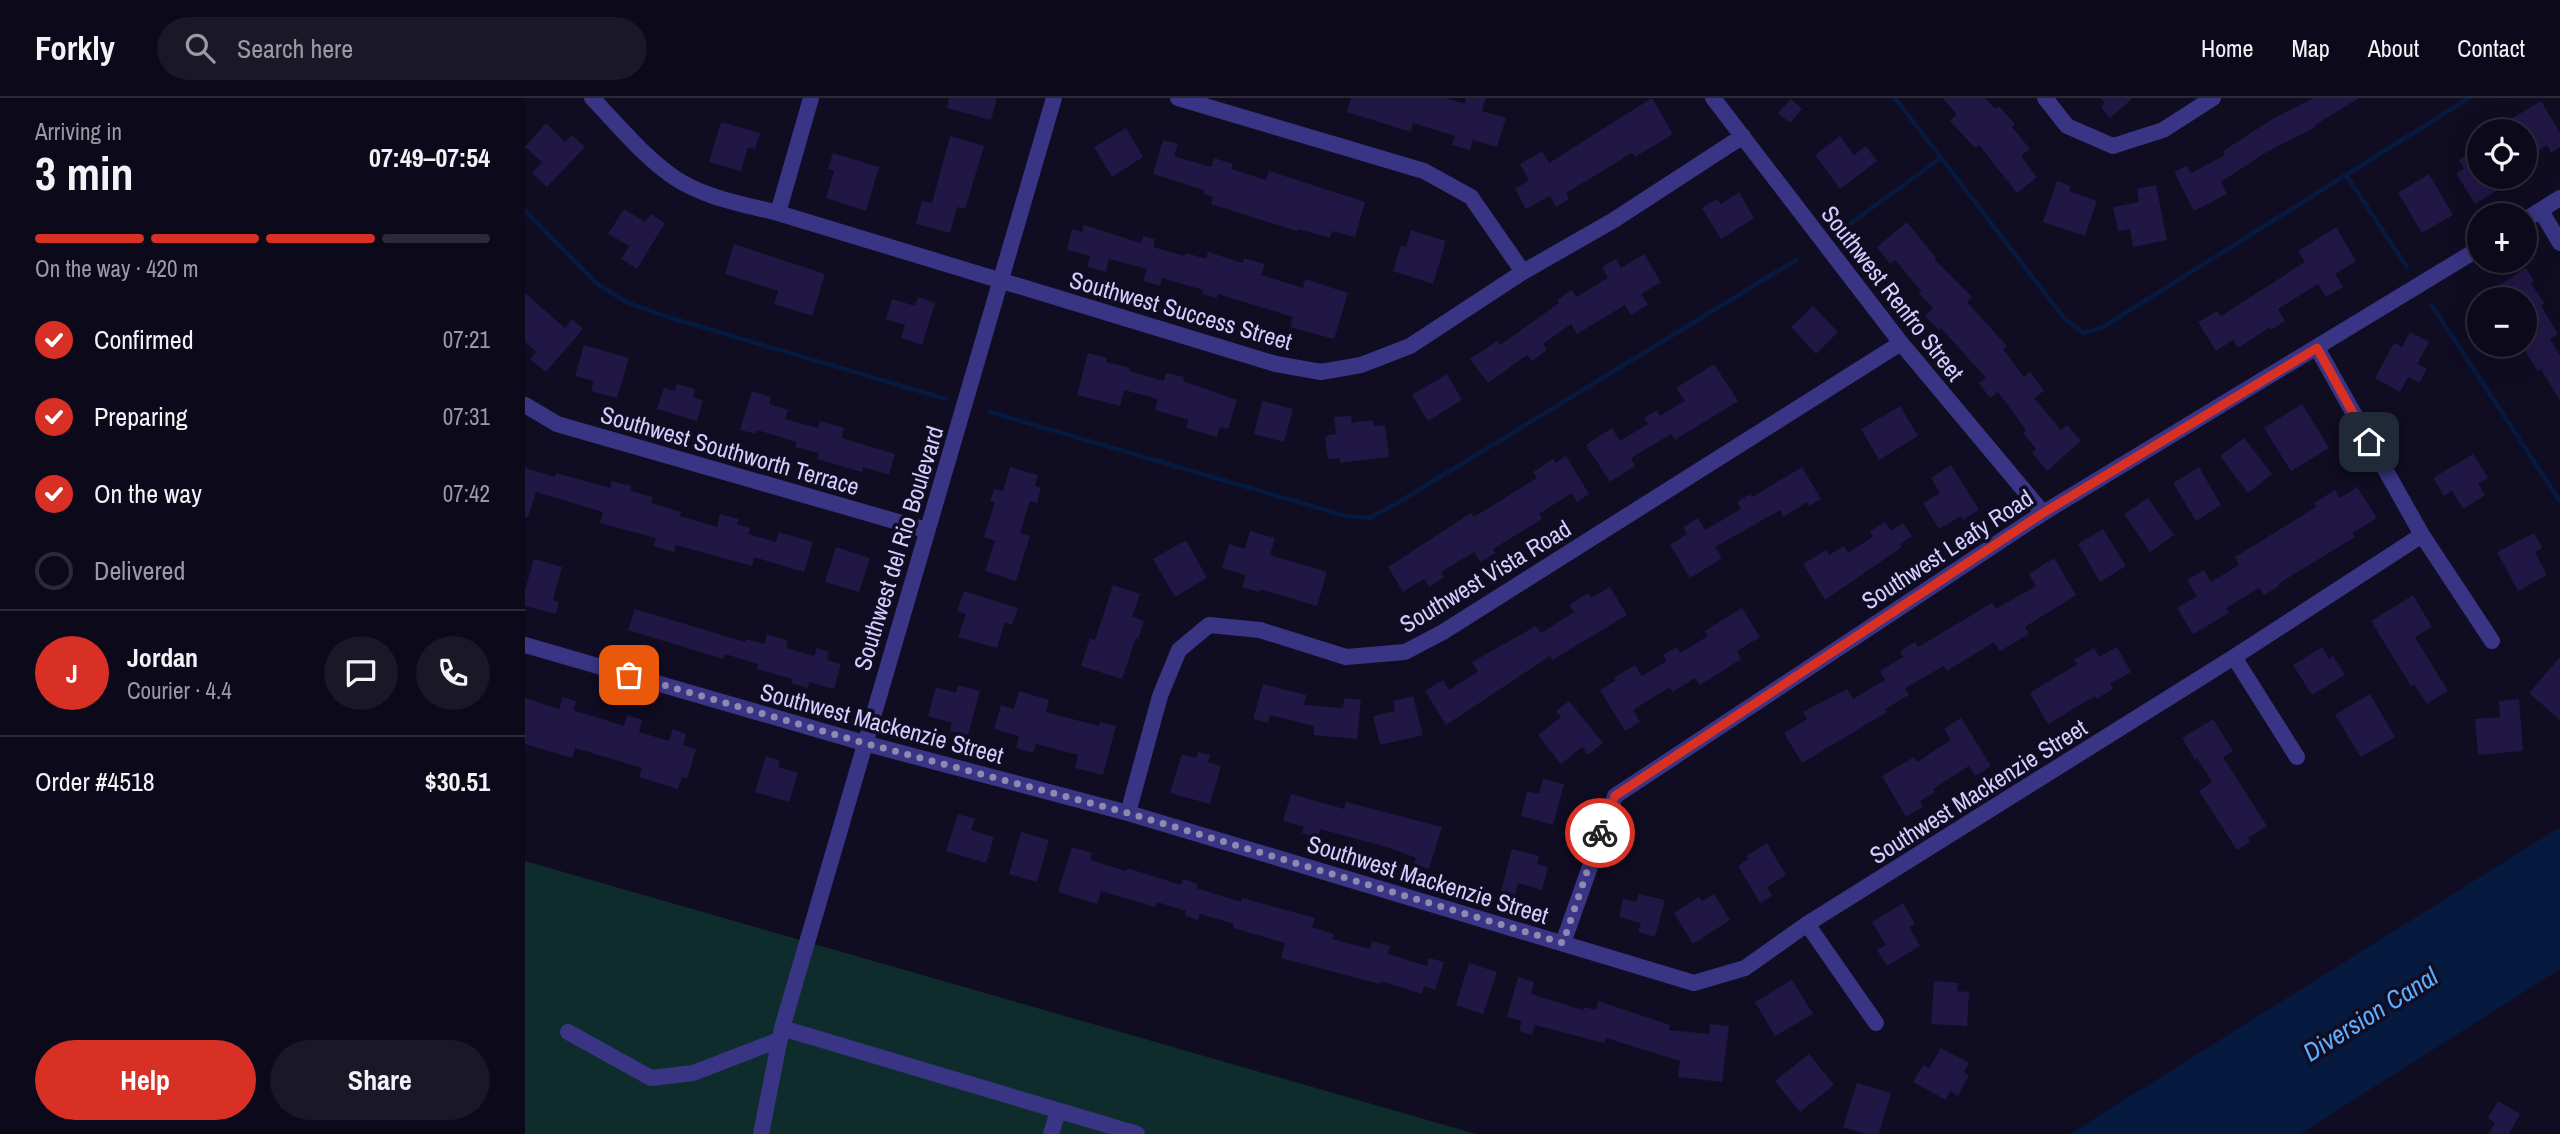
<!DOCTYPE html>
<html lang="en">
<head>
<meta charset="utf-8">
<style>
	:root { --surface:#0c091a; --page:#1a1727; --text:#f1f3f6; --muted:#9a9aa2; --line:#2c2a39; --accent:#d93025 }
	body { margin:0; font-family:"Archivo Narrow",sans-serif; background:var(--page); color:var(--text); height:100vh; display:flex; flex-direction:column; font-size:26px; white-space:nowrap }
	* { box-sizing:border-box; margin:0 }
	p { font-size:23px; color:var(--muted) }
	.icon { flex:none; width:38px; height:38px; fill:none; stroke:currentColor; stroke-width:2; stroke-linecap:round; stroke-linejoin:round }
	.map { position:relative; flex:1; overflow:hidden }
	.side { display:flex; flex-direction:column; background:var(--surface); width:525px }
	.side>* { flex:none }
	.controls { position:absolute; left:1942px; top:21px; display:grid; gap:14px }
	.controls a { display:grid; place-items:center; width:70px; height:70px; border-radius:50%; background:var(--surface); box-shadow:0 7px 28px #0002,0 0 0 2px var(--line); font-size:35px }
	.pin { position:absolute; display:grid; place-items:center; width:60px; height:60px; color:#fff; margin:-30px; border-radius:14px; box-shadow:0 4px 10px #0006 }
	.courier { position:absolute; display:grid; place-items:center; width:70px; height:70px; margin:-35px; border:5px solid #d93025; border-radius:50%; background:#fff; color:#222; box-shadow:0 2px 9px #0007 }
	.overview em { font-style:normal; font-weight:700 }
	.overview div { display:flex; flex-direction:column-reverse }
	.overview { display:flex; align-items:center; justify-content:space-between; height:119px; padding:0 35px }
	h1 { font-size:46px; font-weight:700; line-height:52px }
	.bar { display:grid; grid-template-columns:repeat(4,1fr); gap:10px 7px; align-content:center; height:84px; padding:0 35px }
	.bar i { height:9px; border-radius:5px; background:var(--line) }
	.bar .active { background:var(--accent) }
	.bar p { grid-column:span 4 }
	.line { display:flex; align-items:center; gap:18px; padding:0 35px; border-top:2px solid var(--line) }
	.line div { flex:1 }
	.round { display:grid; place-items:center; flex:none; width:74px; height:74px; border-radius:37px; background:var(--page) }
	ol { padding:0 35px; list-style:none }
	li { display:flex; align-items:center; gap:21px; height:77px }
	li p { margin-inline-start:auto }
	li .icon { padding:7px; border-radius:50%; background:var(--accent); color:#fff; stroke-width:4 }
	li:last-child { color:var(--muted) }
	li i { width:38px; height:38px; border:4px solid var(--line); border-radius:50% }
	.primary-button { display:flex; gap:14px; margin-top:auto; padding:14px 35px }
	.primary-button a { flex:1; height:80px; border-radius:42px; background:var(--accent); color:#fff; font-size:28px; font-weight:700; line-height:80px; text-align:center }
	.primary-button a+a { background:var(--page); color:var(--text) }
	header { display:flex; align-items:center; gap:42px; box-sizing:border-box; height:98px; padding:0 35px; background:var(--surface); border-bottom:2px solid var(--line) }
	header strong { font-size:33px }
	nav { display:flex; gap:38px; margin-inline-start:auto; font-size:24px }
	.search { width:490px; height:63px; background:var(--page); display:flex; align-items:center; gap:18px; box-sizing:border-box; padding:0 24px; border-radius:38px; color:var(--muted); font-size:26px }
	main { display:flex; flex:1; min-height:0 }
	.map>svg:first-child { display:block }
	.green { fill:#0f2c2c }
	.water { fill:#061a40 }
	.lines { fill:none; stroke-linecap:round; stroke-linejoin:round }
	.stream { stroke:#061a40; stroke-width:4.5 }
	.building { fill:#211744 }
	.minor { stroke:#393484; stroke-width:16 }
	.done { stroke:#8f89b2; stroke-width:7; stroke-dasharray:0 12.6 }
	.route { stroke:#d93025; stroke-width:9 }
	.labels { text-anchor:middle; dominant-baseline:central; stroke-width:7; stroke-linejoin:round; paint-order:stroke }
	.street-label { font-size:24px; fill:#d4cdff; stroke:#100c22 }
	.water-label { font-size:26px; font-style:italic; fill:#5baeff; stroke:#100c22 }
</style>
</head>
<body>
<header>
<strong>Forkly</strong>
<div class="search"><svg class="icon" aria-label="search" viewBox="0 0 24 24"><circle cx="10" cy="10" r="6"/><path d="M15 15l6 6"/></svg>Search here</div>
<nav><a>Home</a><a>Map</a><a>About</a><a>Contact</a></nav>
</header>
<main>
<section class="side">
<div class="overview"><div><h1>3 min</h1><p>Arriving in</p></div><em>07:49–07:54</em></div>
<div class="bar"><i class="active"></i><i class="active"></i><i class="active"></i><i></i><p>On the way · 420 m</p></div>
<ol>
<li><svg class="icon" aria-label="check" viewBox="0 0 24 24"><path d="M5 12l5 5 9-10"/></svg>Confirmed<p>07:21</p></li>
<li><svg class="icon" aria-label="check" viewBox="0 0 24 24"><path d="M5 12l5 5 9-10"/></svg>Preparing<p>07:31</p></li>
<li><svg class="icon" aria-label="check" viewBox="0 0 24 24"><path d="M5 12l5 5 9-10"/></svg>On the way<p>07:42</p></li>
<li><i></i>Delivered</li>
</ol>
<div class="line" style="height:126px"><b class="round" style="background:var(--accent);color:#fff">J</b><div><b>Jordan</b><p>Courier · 4.4</p></div><a class="round"><svg class="icon" aria-label="chat" viewBox="0 0 24 24"><path d="M4 5h16v11H9l-5 4z"/></svg></a><a class="round"><svg class="icon" aria-label="phone" viewBox="0 0 24 24"><path d="M5 4h4l2 5-3 2q2 4 5 5l2-3 5 2v4C11 20 4 13 5 4z"/></svg></a></div>
<div class="line" style="height:91px"><div>Order #4518</div><b>$30.51</b></div>
<div class="primary-button"><a>Help</a><a>Share</a></div>
</section>
<div class="map">
<svg width="2035" height="1036" viewBox="0 0 2035 1036">
	<rect width="100%" height="100%" fill="#100c22"/>
	<path class="green" d="M0,763L951,1036H0Z"/>
	<path class="water" d="M2035,729V871L1775,1036H1545Z"/>
	<g class="lines">
		<path class="stream" d="M1370,0L1539,220L1558,235L1578,229L1944,0
			M1821,77L1882,169
			M0,113L71,185L101,204L143,219L421,301
			M1326,125L1416,60
			M1907,208L2035,403
			M465,314L821,418L844,420L869,407L1271,162"/>
	</g>
	<path class="building" d="M424,0H472L466,22L422,10Z
		M826,0H920L940,6L941,0H961L957,13L981,20L972,49L948,42L945,52L927,47L930,38L888,25L886,34L822,14Z
		M1127,0L1148,36L1110,59L1107,55L1041,95L1044,101L1031,109L1025,98L1001,111L990,91L1004,82L995,66L1017,53L1024,65Z
		M1417,0H1460L1470,11L1474,8L1490,26L1487,29L1505,51L1496,58L1512,79L1492,95L1454,47L1450,50L1425,23L1432,16Z
		M1576,0H1608L1585,20L1576,9L1580,5Z
		M1789,0H1834L1790,27L1791,29L1740,55L1696,84L1702,96L1669,113L1649,74L1662,68L1666,75L1700,57L1698,53L1746,22Z
		M1266,1L1277,11L1265,25L1253,15Z
		M2016,3L2035,35V49L2026,55L2022,47L2000,61V33H1987L1981,24Z
		M196,24L235,35L230,51L223,49L216,73L184,64Z
		M21,25L40,44L47,37L60,49L22,89L7,75L17,64L0,49Z
		M601,30L618,59L587,79L569,49Z
		M425,38L459,48L440,111L432,109L425,135L391,126L397,103L407,105Z
		M1315,38L1329,57L1341,48L1352,63L1315,91L1290,57Z
		M638,42L653,46L649,58L686,69L689,60L708,66L706,71L741,82L744,73L840,104L830,139L807,133L805,140L773,131L772,133L686,106L688,99L678,95L679,92L628,76Z
		M1955,49V79H1972L1978,89L1950,106L1931,75L1939,71L1934,62Z
		M308,55L354,69L341,113L301,100L309,73L303,71Z
		M1904,76L1928,117L1897,135L1873,95Z
		M1532,83L1546,88L1544,93L1572,103L1560,138L1518,124Z
		M1631,87L1642,142L1608,149L1605,131L1593,133L1588,109L1614,104L1612,91Z
		M1214,94L1229,120L1196,141L1177,110L1192,101L1196,106Z
		M99,111L120,124L126,116L140,125L112,171L96,161L104,148L83,136Z
		M1382,124L1411,160L1410,162L1447,199L1442,204L1482,248L1478,251L1499,279L1505,274L1519,293L1509,300L1536,332L1542,327L1556,343L1522,373L1507,355L1511,351L1498,335L1501,332L1473,294L1465,300L1454,285L1461,280L1416,230L1414,232L1400,218L1408,210L1394,195L1396,193L1370,162L1365,166L1352,149Z
		M559,127L616,145L618,138L630,141L628,149L660,158L661,155L681,161L683,154L718,165L719,160L740,166L736,177L778,190L780,181L823,195L809,241L765,229L768,219L693,196L692,200L677,196L678,192L637,180L635,188L618,183L622,171L584,161L581,174L562,169L565,158L542,152L547,131L557,134Z
		M1811,129L1831,163L1810,176L1818,189L1801,199L1793,186L1753,211L1760,223L1746,232L1745,229L1713,250L1708,242L1691,253L1673,224L1692,213L1696,218L1780,164L1773,153Z
		M886,132L921,143L908,186L868,173L876,148L881,149Z
		M209,146L300,176L287,218L249,206L253,193L200,176Z
		M1119,156L1136,184L1116,196L1123,207L1106,217L1100,207L1052,236L1046,226L1018,246L1022,252L1007,263L1002,257L963,285L945,261L972,243L975,247L1034,205L1032,202L1047,192L1051,199L1083,180L1077,169L1091,161L1096,170Z
		M2001,170L2009,183L2006,185L2019,205L2016,208L2033,236L2025,241L2035,257V303L2016,271L2013,273L2000,253V201H1952Z
		M0,195L40,230L47,221L58,231L21,274L5,261L11,254L0,244Z
		M393,199L410,205L397,247L376,240L380,227L361,221L367,201L390,208Z
		M1288,208L1313,234L1291,256L1266,229Z
		M1885,234L1904,244L1892,266L1902,271L1894,285L1883,279L1875,294L1850,280L1869,245L1877,249Z
		M59,247L104,260L92,300L66,293L69,283L50,278Z
		M563,255L582,260L581,264L605,270L604,273L639,283L641,275L659,279L658,283L712,302L703,331L695,329L692,339L661,330L664,322L630,312L633,301L599,292L595,308L552,297Z
		M1189,266L1213,303L1150,342L1146,336L1106,360L1110,368L1085,384L1061,347L1087,330L1095,343L1123,326L1119,320L1132,312L1135,318L1160,303L1151,290Z
		M922,276L937,302L903,323L887,297Z
		M152,286L170,291L168,299L178,303L172,323L132,311L139,290L150,293Z
		M227,293L246,299L244,306L263,312L260,321L293,330L295,323L319,330L317,340L370,356L364,377L338,369L337,374L292,361L294,355L270,349L272,344L232,332L231,336L215,332Z
		M737,303L768,311L759,344L729,336Z
		M1777,306L1804,350L1766,373L1739,330Z
		M1375,308L1393,338L1354,362L1336,331Z
		M826,318L827,325L848,322L849,328L860,327L864,359L815,365V360L803,361L800,338L811,336L809,319Z
		M1719,340L1747,376L1723,395L1695,358Z
		M1948,356L1963,380L1953,386L1960,397L1938,411L1927,393L1919,398L1908,380Z
		M1041,358L1064,396L1052,404L1047,395L1014,416L1017,421L968,451L970,455L955,464L949,454L916,474L919,479L904,489L899,481L878,494L863,469L946,415L949,419L1012,380L1008,374L1028,361L1031,365Z
		M1426,367L1454,412L1438,422L1436,418L1414,431L1398,405L1415,395L1406,380Z
		M485,369L513,377L510,388L516,390L512,405L505,403L495,435L505,438L491,483L460,473L470,443L459,439L470,404L465,403L469,391L478,393Z
		M1277,369L1296,401L1284,408L1282,404L1258,419L1255,412L1190,449L1197,460L1165,480L1145,447L1162,436L1158,429L1173,420L1180,432L1216,411L1212,404L1225,396L1227,399Z
		M1674,369L1696,407L1671,423L1648,385Z
		M0,370L30,379L31,375L85,390L87,383L106,388L105,393L128,399L126,405L156,414L155,418L192,429L195,416L214,421L212,426L225,430L223,436L251,444L254,434L288,444L279,474L229,459L227,468L151,447L149,454L128,448L131,440L75,425L78,414L11,394L3,419H0Z
		M1832,389L1852,420L1827,435L1830,439L1753,486L1754,488L1739,497L1734,490L1701,510L1704,515L1668,536L1652,510L1672,498L1662,482L1679,472L1686,484L1714,467L1710,459L1791,409L1789,405L1810,392L1815,400Z
		M1623,400L1649,437L1625,454L1599,416Z
		M1360,424L1366,433L1378,425L1387,438L1375,446L1377,449L1300,502L1278,466L1301,452L1304,457L1319,448L1323,455L1348,439L1345,433Z
		M1578,431L1601,468L1575,484L1553,446Z
		M725,433L750,440L745,457L802,474L792,508L735,491L734,494L717,489L721,477L697,470L704,446L720,451Z
		M2009,435L2017,450L2010,454L2022,477L1993,493L1972,454Z
		M661,442L682,480L650,499L628,461Z
		M311,449L345,460L334,494L300,484Z
		M1529,460L1551,497L1500,529L1504,536L1475,553L1469,544L1422,573L1419,568L1380,590L1384,597L1360,611L1362,614L1277,665L1259,635L1282,621L1278,614L1322,591L1328,601L1360,582L1355,573L1378,559L1375,553L1390,544L1393,549L1467,505L1471,511L1511,488L1504,476Z
		M9,461L37,469L28,502L34,504L31,516L0,508V492Z
		M588,487L615,496L607,519L619,523L613,541L611,540L597,581L556,568L565,540L570,542Z
		M1085,489L1102,517L1027,562L1025,558L921,627L900,593L918,582L924,592L953,574L947,564L1011,528L1016,535L1049,514L1044,507L1063,495L1066,500Z
		M439,493L493,510L487,527L480,524L472,550L433,539L441,516L432,513Z
		M1888,497L1907,529L1890,539L1923,593L1902,606L1889,586L1886,588L1846,523Z
		M1217,510L1235,539L1212,553L1216,561L1175,587L1170,580L1147,594L1145,589L1108,612L1115,624L1100,633L1075,592L1090,583L1089,580L1110,567L1117,578L1142,563L1138,557L1152,549L1155,555L1183,538L1180,533Z
		M110,511L220,544L221,541L239,546L242,536L263,543L261,550L289,558L292,550L304,554L302,562L316,566L309,591L284,584L283,590L266,585L267,581L232,571L233,566L200,556L198,561L103,532Z
		M1592,549L1606,574L1585,586L1588,591L1571,601L1570,598L1523,626L1505,595L1552,566L1549,562L1569,550L1574,559Z
		M1797,549L1804,561L1808,558L1820,577L1787,597L1768,567Z
		M2035,559V622L2004,595Z
		M738,586L781,597L779,607L818,610L819,600L836,602L832,641L789,637V628L745,617L743,625L728,621Z
		M433,587L455,593L443,637L425,633L427,625L403,618L411,589L431,595Z
		M494,593L524,602L521,614L574,628L575,624L591,628L578,677L550,670L553,657L511,646L509,655L491,650L494,638L469,631L476,607L489,611Z
		M1845,596L1870,639L1836,659L1810,617Z
		M888,598L898,637L855,647L848,618L870,613L868,603Z
		M38,599L51,603L48,612L99,628L102,617L117,622L114,634L144,643L148,631L161,636L158,647L171,651L162,681L157,679L153,691L114,679L117,670L50,650L47,660L0,646V600L34,611Z
		M1994,601L1998,653L1953,657L1950,621L1975,619L1974,603Z
		M1044,603L1078,645L1063,657L1057,649L1036,666L1013,637L1036,619L1031,613Z
		M1436,620L1466,668L1450,678L1444,668L1408,691L1410,694L1395,703L1398,709L1381,719L1357,678L1389,659L1392,664L1426,642L1419,631Z
		M1688,621L1708,653L1698,659L1742,728L1723,740L1725,744L1712,752L1674,693L1687,684L1672,660L1670,662L1657,640Z
		M673,654L685,657L683,664L696,668L685,706L645,695L657,656L671,660Z
		M241,658L255,663L253,669L273,675L264,704L230,694Z
		M1018,681L1039,686L1028,727L996,718L1002,693L1014,696Z
		M766,696L819,711L821,704L917,729L904,771L889,766L891,760L865,750L795,731L793,740L777,735L779,729L758,723Z
		M433,716L450,721L446,732L469,739L461,765L421,753Z
		M496,734L524,742L512,784L484,776Z
		M1242,745L1261,777L1242,789L1247,798L1235,805L1213,768L1223,761L1221,758Z
		M547,749L567,755L565,762L601,773L602,770L656,787L658,781L673,786L671,790L716,804L717,800L790,820L787,829L809,836L807,841L845,851L847,843L865,848L863,856L902,868L904,860L919,864L910,892L899,888L897,896L856,883L855,886L756,860L760,845L708,830L709,826L675,816L673,822L660,818L661,813L632,804L630,809L576,793L572,806L533,794Z
		M987,751L1014,758L1012,766L1023,769L1017,792L993,785L990,797L976,793Z
		M1114,796L1140,802L1130,839L1113,834L1116,825L1094,819L1098,801L1111,804Z
		M1189,796L1205,822L1168,846L1149,815L1174,799L1177,803Z
		M1378,805L1390,826L1384,829L1395,848L1362,868L1352,852L1361,847L1347,824Z
		M944,865L972,874L958,916L931,907Z
		M993,879L1009,884L1006,896L1058,912L1059,909L1071,912L1073,903L1145,927L1144,932L1184,936L1185,926L1204,928L1197,984L1153,979L1155,963L1081,940L1079,945L1010,927L1007,937L994,933L997,923L982,919Z
		M1267,882L1288,916L1250,938L1230,904Z
		M1409,883L1433,885L1432,893L1444,894L1442,928L1406,926Z
		M1416,950L1444,965L1439,974L1444,977L1433,998L1425,993L1421,1002L1388,984L1398,967L1404,970Z
		M1284,956L1309,987L1275,1014L1250,983Z
		M1332,985L1366,995L1354,1036H1340L1318,1029Z
		M1973,1003L1995,1016L1984,1036H1963L1970,1025L1963,1020Z"/>
	<g class="lines">
		<path class="minor" d="M67,0C93,27 119,59 150,80C180,100 218,106 253,115L751,266L796,274L836,267L885,248L998,174L1089,122L1218,38
			M653,0L899,73L946,99L998,174
			M1188,0L1376,245L1518,415
			M1520,0L1542,28L1588,48L1638,32L1688,0
			M2016,113L2035,145
			M253,115L286,0
			M2000,122L2035,100
			M1792,250L1897,437L1967,543
			M0,307L32,326L401,432
			M0,547L339,645L603,715L1169,885L1220,870L1282,826L1709,559L1897,437
			M1709,559L1772,659
			M603,715L635,598L654,552L684,527L735,532L821,559L880,554L918,534L1376,245
			M1282,826L1351,925
			M1038,845L1090,698L1518,415L1955,150
			M257,930L612,1036
			M43,934L126,980L168,975L254,942
			M236,1036L257,930L529,0
			M526,1036L533,1013"/>
	</g>
	<g class="lines">
		<path class="done" d="M104,577L339,645L603,715L1038,845L1075,735"/>
		<path class="route" d="M1075,735L1090,698L1518,415L1792,250L1844,344"/>
	</g>
	<g class="labels">
		<g class="street-label">
			<text transform="translate(1368 195) rotate(52)">Southwest Renfro Street</text>
			<text transform="translate(656 212) rotate(16)">Southwest Success Street</text>
			<text transform="translate(205 352) rotate(16)">Southwest Southworth Terrace</text>
			<text transform="translate(373 450) rotate(-73)">Southwest del Rio Boulevard</text>
			<text transform="translate(1422 451) rotate(-33)">Southwest Leafy Road</text>
			<text transform="translate(960 478) rotate(-31)">Southwest Vista Road</text>
			<text transform="translate(357 625) rotate(15)">Southwest Mackenzie Street</text>
			<text transform="translate(1453 693) rotate(-32)">Southwest Mackenzie Street</text>
			<text transform="translate(903 781) rotate(17)">Southwest Mackenzie Street</text>
		</g>
		<g class="water-label">
			<text transform="translate(1845 916) rotate(-32)">Diversion Canal</text>
		</g>
	</g>
</svg>
<div class="controls">
<a><svg class="icon" aria-label="locate" viewBox="0 0 24 24"><circle cx="12" cy="12" r="6"/><path d="M12 2v4M12 18v4M2 12h4M18 12h4"/></svg></a>
<a>+</a>
<a>−</a>
</div>
<div class="pin" style="left:104px;top:577px;background:#ea580c"><svg class="icon" aria-label="bag" viewBox="0 0 24 24"><path d="M5 8h14l-1 12H6zM9 8a3 3 0 0 1 6 0"/></svg></div>
<div class="pin" style="left:1844px;top:344px;background:#1f2937"><svg class="icon" aria-label="home" viewBox="0 0 24 24"><path d="M3 11l9-7 9 7M6 9v11h12V9"/></svg></div>
<div class="courier" style="left:1075px;top:735px"><svg class="icon" aria-label="bike" viewBox="0 0 24 24"><circle cx="6" cy="16" r="4"/><circle cx="18" cy="16" r="4"/><path d="M6 16l4-8h5l3 8M10 8l3 8H6M13 5h3"/></svg></div>
</div>
</main>
</body>
</html>
